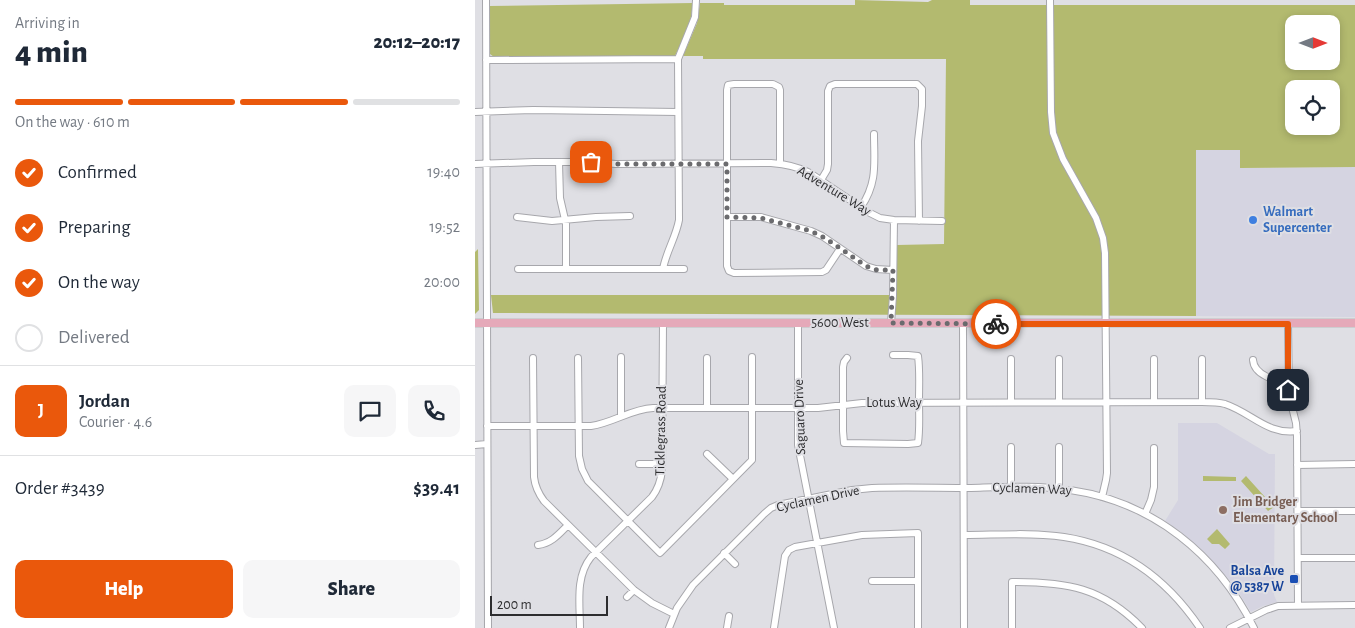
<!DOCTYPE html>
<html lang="en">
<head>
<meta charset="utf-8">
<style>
	:root { --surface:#fff; --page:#f6f6f7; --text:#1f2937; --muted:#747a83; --line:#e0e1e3; --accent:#ea580c }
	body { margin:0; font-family:"Alegreya Sans",sans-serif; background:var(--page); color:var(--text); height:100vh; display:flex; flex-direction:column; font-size:19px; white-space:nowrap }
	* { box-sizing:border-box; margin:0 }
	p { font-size:16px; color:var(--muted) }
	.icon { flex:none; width:28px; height:28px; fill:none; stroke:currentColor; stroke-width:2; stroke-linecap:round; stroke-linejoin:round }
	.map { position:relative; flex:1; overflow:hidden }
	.sheet { display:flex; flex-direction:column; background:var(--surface); width:475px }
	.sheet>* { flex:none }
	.needle { width:32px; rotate:90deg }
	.fabs { position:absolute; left:810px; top:15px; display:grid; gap:10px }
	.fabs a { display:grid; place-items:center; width:55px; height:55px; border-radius:10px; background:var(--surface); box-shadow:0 2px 8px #0003; font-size:25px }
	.scale { position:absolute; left:15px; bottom:12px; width:118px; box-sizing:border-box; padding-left:5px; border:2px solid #2d2d2f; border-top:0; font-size:14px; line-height:18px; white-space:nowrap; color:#2d2d2f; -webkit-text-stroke:4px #dfdfe4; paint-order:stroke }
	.pin { position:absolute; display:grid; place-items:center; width:42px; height:42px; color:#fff; margin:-21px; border-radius:10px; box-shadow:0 2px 8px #0006 }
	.courier { position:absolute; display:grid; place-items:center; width:50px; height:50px; margin:-25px; border:4px solid #ea580c; border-radius:50%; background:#fff; color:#222; box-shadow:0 1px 6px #0007 }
	.headline em { font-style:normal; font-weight:800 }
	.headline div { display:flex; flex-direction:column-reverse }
	.headline { display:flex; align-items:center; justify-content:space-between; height:85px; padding:0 15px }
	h1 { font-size:32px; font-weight:800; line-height:38px }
	.bar { display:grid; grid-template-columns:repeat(4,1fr); gap:8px 5px; align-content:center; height:60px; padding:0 15px }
	.bar i { height:6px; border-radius:4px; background:var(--line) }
	.bar .selected { background:var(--accent) }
	.bar p { grid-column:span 4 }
	.line { display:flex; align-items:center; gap:12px; padding:0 15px; border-top:1px solid var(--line) }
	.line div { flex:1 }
	.round { display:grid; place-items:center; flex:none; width:52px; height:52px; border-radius:10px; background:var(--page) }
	ol { padding:0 15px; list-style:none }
	li { display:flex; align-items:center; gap:15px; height:55px }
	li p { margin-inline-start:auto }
	li .icon { padding:5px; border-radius:50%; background:var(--accent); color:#fff; stroke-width:4 }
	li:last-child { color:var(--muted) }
	li i { width:28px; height:28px; border:2px solid var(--line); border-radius:50% }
	.action { display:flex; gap:10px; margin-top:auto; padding:10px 15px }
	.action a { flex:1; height:58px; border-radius:10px; background:var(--accent); color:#fff; font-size:20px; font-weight:800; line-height:58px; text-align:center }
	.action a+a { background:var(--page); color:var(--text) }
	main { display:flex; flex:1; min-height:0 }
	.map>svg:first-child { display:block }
	.built { fill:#d5d4e1 }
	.green { fill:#b3ba6f; fill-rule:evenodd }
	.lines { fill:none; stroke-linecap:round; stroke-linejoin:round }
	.minor-casing { stroke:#a7a7ac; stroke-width:8 }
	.major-casing { stroke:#bcbcbc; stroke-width:9 }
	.minor { stroke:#fff; stroke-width:6 }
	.major { stroke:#e5a9b9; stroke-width:8 }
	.done { stroke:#6b6b6e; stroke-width:5; stroke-dasharray:0 9 }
	.route { stroke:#ea580c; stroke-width:6 }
	.shop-dot { fill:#3f7fe0; stroke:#dfdfe4; stroke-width:2 }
	.education-dot { fill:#8d6e63; stroke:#dfdfe4; stroke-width:2 }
	.transit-dot { fill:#1a4fb4; stroke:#dfdfe4; stroke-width:2 }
	.labels { text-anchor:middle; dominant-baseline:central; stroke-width:4; stroke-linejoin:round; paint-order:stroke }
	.street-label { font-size:14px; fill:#2d2d2f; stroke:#dfdfe4 }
	.shop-label { font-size:14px; font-weight:bold; fill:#366cbe; stroke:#dfdfe4; text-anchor:start }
	.education-label { font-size:14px; font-weight:bold; fill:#785e54; stroke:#dfdfe4; text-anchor:start }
	.transit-label { font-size:14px; font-weight:bold; fill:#164399; stroke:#dfdfe4; text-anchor:end }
</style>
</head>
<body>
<main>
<section class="sheet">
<div class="headline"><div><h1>4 min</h1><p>Arriving in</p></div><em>20:12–20:17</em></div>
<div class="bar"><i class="selected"></i><i class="selected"></i><i class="selected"></i><i></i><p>On the way · 610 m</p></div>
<ol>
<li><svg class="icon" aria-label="check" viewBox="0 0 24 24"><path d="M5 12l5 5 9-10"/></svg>Confirmed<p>19:40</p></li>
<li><svg class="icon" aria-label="check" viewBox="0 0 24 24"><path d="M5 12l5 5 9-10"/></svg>Preparing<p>19:52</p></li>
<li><svg class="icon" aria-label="check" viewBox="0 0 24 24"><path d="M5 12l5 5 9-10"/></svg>On the way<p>20:00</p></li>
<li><i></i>Delivered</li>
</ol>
<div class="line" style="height:90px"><b class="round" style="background:var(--accent);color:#fff">J</b><div><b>Jordan</b><p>Courier · 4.6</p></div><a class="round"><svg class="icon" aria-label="chat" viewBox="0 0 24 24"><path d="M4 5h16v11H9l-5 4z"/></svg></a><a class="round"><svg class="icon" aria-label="phone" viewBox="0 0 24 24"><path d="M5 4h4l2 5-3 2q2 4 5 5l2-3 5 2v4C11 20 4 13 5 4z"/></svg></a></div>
<div class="line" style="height:65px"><div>Order #3439</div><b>$39.41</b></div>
<div class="action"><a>Help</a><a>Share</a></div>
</section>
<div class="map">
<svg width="880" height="628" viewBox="0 0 880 628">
	<rect width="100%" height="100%" fill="#dfdfe4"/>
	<path class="built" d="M721,150H765L766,168L880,167V317L721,316Z
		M703,423H742L794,454H800L799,595L802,602L788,606L776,612L759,585L729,552L705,531L690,521L703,500Z"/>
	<path class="green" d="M380,0L453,2L457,0H495V5H880V167L765,168V150H721V316L18,313L16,295H422V245L469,244L471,59H228V56H208L222,23L225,3H249V5H380ZM819,24H856V61H819ZM819,89H856V126H819Z
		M218,3L215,23L200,56L19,57L15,54L14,51V6Z
		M3,249L4,310L0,314V252Z
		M728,476L761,477V481H728Z
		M771,476L799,507L793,511L766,481Z
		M742,529L755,544L750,549L744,544H737L732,539Z"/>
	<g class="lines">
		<g class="minor-casing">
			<path id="minor" d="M11,0L13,628
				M575,0L576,112L578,133L588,159L621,218L628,238L630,253L632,473L631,480L627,497
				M11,60L203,59
				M0,112L58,110L203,112
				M84,162L85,198L91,224V269
				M0,164L59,162H116L141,164L296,163C310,164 322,166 335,173L393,212L405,218L419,220L467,221
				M305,164V90L304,87L298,84H259L253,85L252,90V266L254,271L259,273L347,272L351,270L365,249
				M346,180L352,170L353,164V91L355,86L360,84H442L447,89V106L443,141L444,221
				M386,207C403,182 399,162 399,134
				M42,217L77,221L121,217L155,216
				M252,217H286L336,231L347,236L391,266L401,269L418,270
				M43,269H209
				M188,269C191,252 201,237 204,220L203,59L220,17L221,0
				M323,323V445L359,628
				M416,323L418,296L419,220
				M488,323L489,628
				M813,324L814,395L821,423L822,436L823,605
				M146,357V416
				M58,358L59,477C60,486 63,493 69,501L159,590L177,603L199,614
				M103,358L104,456L107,469L113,481L185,553L277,460V357
				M372,358L369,362L368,367V431L369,443L433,444L443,443C445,428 444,414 444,400C444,385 445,371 443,356L433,355H418
				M536,359V402
				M584,359V402
				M679,359V402
				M727,359V402
				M778,360C779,375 800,381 813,382
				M232,408V358
				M12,426H116C138,423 156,409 178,408H343L387,403L727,402C735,402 743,402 750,404C777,413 792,435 822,431
				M0,445L12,444
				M536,447V487
				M232,454L258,479
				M164,464H187
				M822,465L880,464
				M584,489V447
				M823,511H880
				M670,514L676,500L679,487V448
				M489,535C521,535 557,532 589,537C648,546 692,579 725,628
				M63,545C77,543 84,534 93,525
				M249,553L260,564
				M823,558H880
				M397,581H443
				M152,597L159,590
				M105,628C105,604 100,577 116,557L177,497C183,489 186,480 187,470L188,323
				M194,628L202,608L218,585L289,514L296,508L303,505L377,490L397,488C430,487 463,488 496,488C529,487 562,485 595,490C678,502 742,554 779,628
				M252,628L254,616
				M299,628L310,556L314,550L320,547L387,535L443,533V628
				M537,628V582C592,582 627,587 667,628
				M755,628L791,610L803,606L880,605"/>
		</g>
		<g class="major-casing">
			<path id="major" d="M0,323H880"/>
		</g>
		<use href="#minor" class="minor"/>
		<use href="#major" class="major"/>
	</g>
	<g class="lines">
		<path class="done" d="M116,162L142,164H252V217L286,218L336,231L350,238L391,266L402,270H418L416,323L521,324"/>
		<path class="route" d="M521,324H813V390"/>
	</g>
	<circle class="shop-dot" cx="778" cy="220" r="5"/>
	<circle class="education-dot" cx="748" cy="510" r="5"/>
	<rect class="transit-dot" x="814" y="574" width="10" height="10" rx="2.5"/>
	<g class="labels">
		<g class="street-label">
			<text transform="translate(359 191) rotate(31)">Adventure Way</text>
			<text x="365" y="323">5600 West</text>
			<text x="419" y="403">Lotus Way</text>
			<text transform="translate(325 417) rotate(-92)">Saguaro Drive</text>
			<text transform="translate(186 431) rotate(-89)">Ticklegrass Road</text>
			<text transform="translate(557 489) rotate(2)">Cyclamen Way</text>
			<text transform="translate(343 499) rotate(-12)">Cyclamen Drive</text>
		</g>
		<g class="shop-label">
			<text x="788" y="212">Walmart<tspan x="788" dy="16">Supercenter</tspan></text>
		</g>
		<g class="education-label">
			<text x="758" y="502">Jim Bridger<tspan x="758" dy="16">Elementary School</tspan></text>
		</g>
		<g class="transit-label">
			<text x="809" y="571">Balsa Ave<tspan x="809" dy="16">@ 5387 W</tspan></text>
		</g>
	</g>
</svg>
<div class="fabs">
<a><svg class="needle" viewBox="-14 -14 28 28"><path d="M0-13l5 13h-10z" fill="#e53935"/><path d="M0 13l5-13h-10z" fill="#747a83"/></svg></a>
<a><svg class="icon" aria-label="locate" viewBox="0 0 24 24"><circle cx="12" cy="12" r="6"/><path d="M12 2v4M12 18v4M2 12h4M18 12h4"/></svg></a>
</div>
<div class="scale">200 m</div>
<div class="pin" style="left:116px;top:162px;background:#ea580c"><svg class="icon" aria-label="bag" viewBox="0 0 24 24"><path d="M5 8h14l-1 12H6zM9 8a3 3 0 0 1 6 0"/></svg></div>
<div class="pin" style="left:813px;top:390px;background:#1f2937"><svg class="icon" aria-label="home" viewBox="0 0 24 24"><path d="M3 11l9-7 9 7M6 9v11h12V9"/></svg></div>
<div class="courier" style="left:521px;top:324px"><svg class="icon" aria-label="bike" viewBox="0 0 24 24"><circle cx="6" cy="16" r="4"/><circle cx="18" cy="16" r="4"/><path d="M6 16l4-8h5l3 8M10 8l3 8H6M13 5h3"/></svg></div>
</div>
</main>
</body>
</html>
